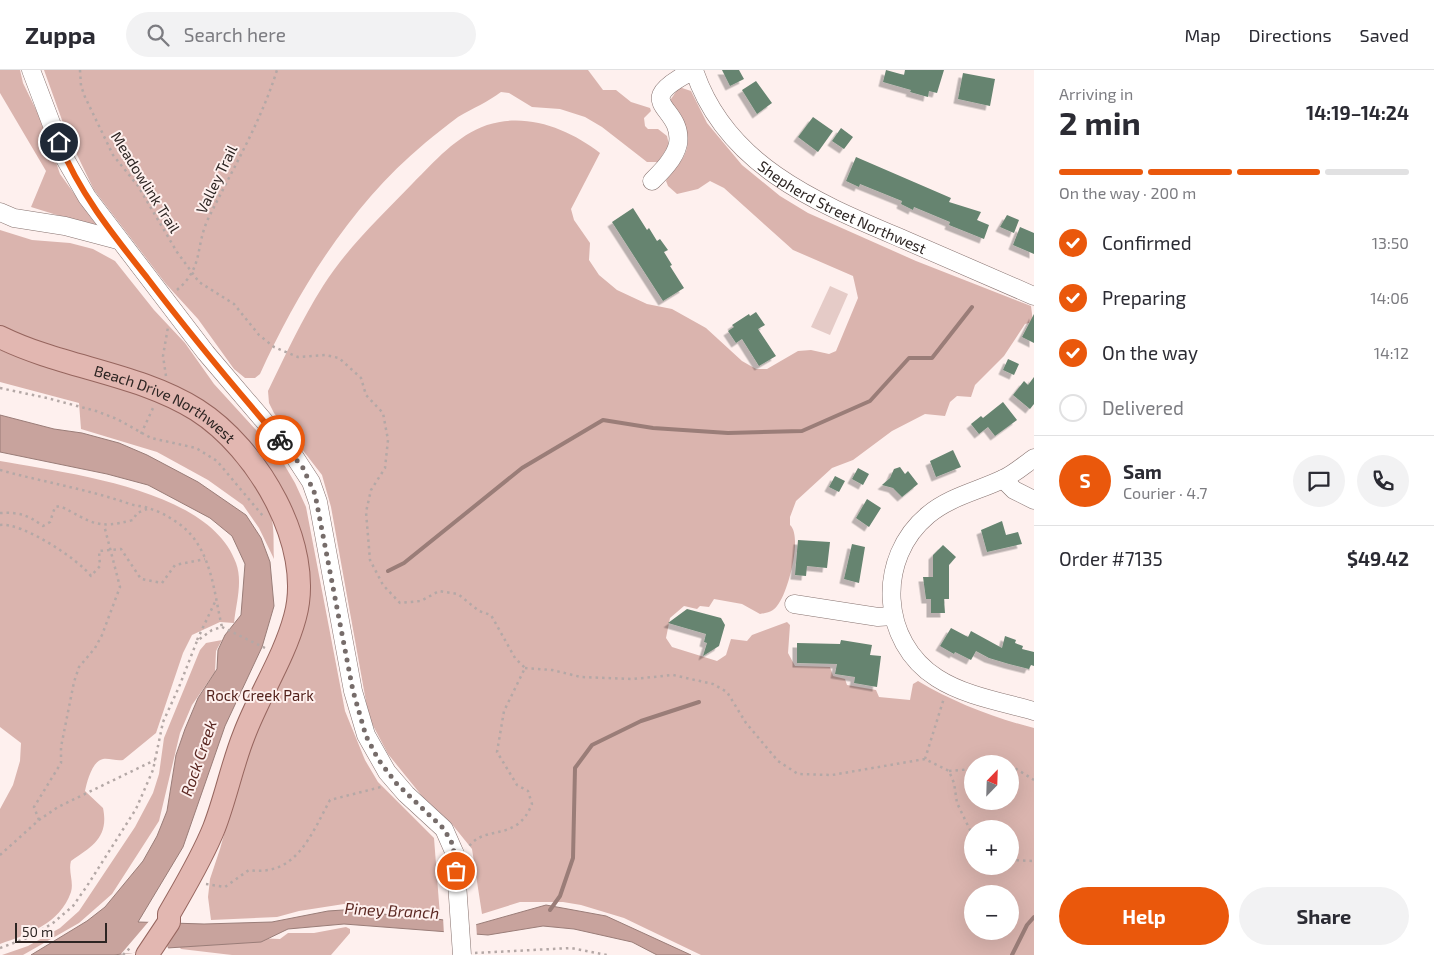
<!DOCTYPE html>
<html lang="en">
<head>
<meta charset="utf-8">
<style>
	:root { --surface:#fff; --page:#f2f2f3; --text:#2b2b33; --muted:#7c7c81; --line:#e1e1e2; --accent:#ea580c }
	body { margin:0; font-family:"Exo 2",sans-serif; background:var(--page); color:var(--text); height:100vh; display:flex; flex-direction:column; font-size:19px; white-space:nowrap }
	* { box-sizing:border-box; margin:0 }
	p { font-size:16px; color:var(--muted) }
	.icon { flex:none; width:28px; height:28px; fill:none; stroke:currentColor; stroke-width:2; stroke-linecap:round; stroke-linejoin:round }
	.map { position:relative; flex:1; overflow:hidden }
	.panel { display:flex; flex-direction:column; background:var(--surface); width:400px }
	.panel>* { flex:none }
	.needle { width:32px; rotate:23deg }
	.fabs { position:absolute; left:964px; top:685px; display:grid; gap:10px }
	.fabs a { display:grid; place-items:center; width:55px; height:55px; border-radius:50%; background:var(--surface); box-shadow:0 5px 20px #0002; font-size:25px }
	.scale { position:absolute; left:15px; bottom:12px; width:92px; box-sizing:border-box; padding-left:5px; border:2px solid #2d2523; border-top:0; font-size:14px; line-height:18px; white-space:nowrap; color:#2d2523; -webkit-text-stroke:4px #fef0ee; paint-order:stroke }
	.pin { position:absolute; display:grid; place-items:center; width:42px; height:42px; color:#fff; margin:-21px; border:2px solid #fff; border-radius:50%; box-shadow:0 1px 5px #0007 }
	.courier { position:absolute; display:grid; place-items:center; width:50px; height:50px; margin:-25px; border:4px solid #ea580c; border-radius:50%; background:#fff; color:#222; box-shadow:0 1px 6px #0007 }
	.summary em { font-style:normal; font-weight:700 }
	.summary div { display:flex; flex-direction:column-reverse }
	.summary { display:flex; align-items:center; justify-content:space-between; height:85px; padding:0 25px }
	h1 { font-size:32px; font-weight:700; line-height:38px }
	.bar { display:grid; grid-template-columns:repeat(4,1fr); gap:8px 5px; align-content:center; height:60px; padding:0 25px }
	.bar i { height:6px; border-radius:4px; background:var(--line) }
	.bar .selected { background:var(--accent) }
	.bar p { grid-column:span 4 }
	.line { display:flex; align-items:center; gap:12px; padding:0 25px; border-top:1px solid var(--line) }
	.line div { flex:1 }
	.round { display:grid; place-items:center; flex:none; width:52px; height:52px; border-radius:26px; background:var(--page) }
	ol { padding:0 25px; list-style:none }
	li { display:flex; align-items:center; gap:15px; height:55px }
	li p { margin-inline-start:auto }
	li .icon { padding:5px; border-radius:50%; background:var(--accent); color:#fff; stroke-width:4 }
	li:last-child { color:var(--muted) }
	li i { width:28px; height:28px; border:2px solid var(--line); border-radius:50% }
	.button { display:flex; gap:10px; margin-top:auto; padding:10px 25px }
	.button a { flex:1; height:58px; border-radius:30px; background:var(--accent); color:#fff; font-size:20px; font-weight:700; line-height:58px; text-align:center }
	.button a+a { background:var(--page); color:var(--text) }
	header { display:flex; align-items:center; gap:30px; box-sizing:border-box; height:70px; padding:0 25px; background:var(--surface); border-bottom:1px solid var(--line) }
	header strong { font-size:24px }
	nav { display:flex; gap:28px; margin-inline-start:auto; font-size:18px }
	.search { width:350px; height:45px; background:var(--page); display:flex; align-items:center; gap:12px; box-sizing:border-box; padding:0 18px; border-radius:28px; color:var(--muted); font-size:19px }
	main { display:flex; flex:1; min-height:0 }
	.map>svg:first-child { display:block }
	.green { fill:#e5cbc7 }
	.forest { fill:#dab4ae; fill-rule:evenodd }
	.water { fill:#c8a39d; stroke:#9a7d78 }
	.pier { fill:#fef0ee }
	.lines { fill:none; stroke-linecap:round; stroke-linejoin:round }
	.stream { stroke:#9a7d78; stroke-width:4 }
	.building { fill:#668470; filter:url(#shadow) }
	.minor-casing { stroke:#877370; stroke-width:19 }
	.major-casing { stroke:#96655e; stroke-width:24 }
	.path { stroke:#b4a8a6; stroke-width:2.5; stroke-dasharray:2.5 4; stroke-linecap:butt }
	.minor { stroke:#fff; stroke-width:18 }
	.major { stroke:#e2b7b1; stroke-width:22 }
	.minor-bridge-casing { stroke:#877370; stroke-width:19; stroke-linecap:butt }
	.minor-bridge { stroke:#fff; stroke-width:18 }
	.done { stroke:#766c6a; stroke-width:5; stroke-dasharray:0 9 }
	.route { stroke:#ea580c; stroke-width:6 }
	.labels { text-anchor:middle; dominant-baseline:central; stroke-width:4; stroke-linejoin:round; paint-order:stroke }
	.street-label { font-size:15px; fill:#2d2523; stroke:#fef0ee }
	.park-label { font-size:15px; fill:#54231d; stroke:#fef0ee }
	.water-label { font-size:16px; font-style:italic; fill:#5c2923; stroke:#fef0ee }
</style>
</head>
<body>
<header>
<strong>Zuppa</strong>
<div class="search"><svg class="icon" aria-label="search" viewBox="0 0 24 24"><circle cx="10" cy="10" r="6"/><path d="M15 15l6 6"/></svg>Search here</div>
<nav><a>Map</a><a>Directions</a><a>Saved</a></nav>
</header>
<main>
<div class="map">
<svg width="1034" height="885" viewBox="0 0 1034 885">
	<defs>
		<filter id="shadow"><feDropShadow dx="-4.5" dy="4.5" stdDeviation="0" flood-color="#0004"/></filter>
	</defs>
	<rect width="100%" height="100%" fill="#fef0ee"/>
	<path class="green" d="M830,216L848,224L830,265L811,257Z"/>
	<path class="forest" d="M0,0H20L23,13L43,54L60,104L99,158L31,137L46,101L0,23Z
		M44,0H588L603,20H616L631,32L650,38L651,41L644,48L645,56L648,59H658L667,66L669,75L658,92H647L602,57L585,47L560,39L532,37L509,23L501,22C488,32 473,38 458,47C447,55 436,64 425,73C352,134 299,218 260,304L255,308H245L234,299L198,249L166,214L94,120L67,64Z
		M679,17L691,21L707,53L742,95L780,126L808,143L916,191L1031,236L1033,252L1025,254L1004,286L975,315L971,327L957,326L950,332L945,346L925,344L892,361L853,390L832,398L796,431L790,447V455C803,466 788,524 777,536C773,542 766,543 760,544L742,534L714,529L709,537L700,536L697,539L684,536L670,548L666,568L672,577L717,591L726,585L731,569L747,571L752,565L787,552L790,555L788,583L795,596L830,597L833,606L845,609L847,615L876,620L879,627L910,630L913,614L918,611C953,632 994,648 1034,658V885H701L624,848L581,835L563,832H520L482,844L472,779L451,753L422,726L388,684L369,648L331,437L322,405L274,343L269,333L268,321C285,286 302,249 323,216C347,178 381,146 413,113C435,91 456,66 487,55C527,42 569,59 600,83L571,139L574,150L590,173L589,190L599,205L617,220L647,234L672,239L706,258L742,291L756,299H767L798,281L811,280L829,284L836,281L858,228L853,206L793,180L724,118L710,111L698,119L677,124L668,116L666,111C670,103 675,99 680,92C697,70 682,52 669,32ZM972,694H1010V731H972ZM972,759H1010V796H972ZM972,824H1010V861H972Z
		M0,160L32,170L70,173L93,179L115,191L154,240L185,273L214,314L278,384L295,413L306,437L345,641L365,690L378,712L434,768L440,846L424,842L409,844L383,838L344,834L299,841L277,847L211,850L208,827L210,809L220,779L242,700L261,645L298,569L309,531L310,515L304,475L281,417L237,365L0,258Z
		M0,280C65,308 140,316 200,354C223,368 241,394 255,417C260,425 267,434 270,443C275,455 273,475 274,489L259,458L243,435L208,410L157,382L81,359L79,333L0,312Z
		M0,391C66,403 210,419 236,493C243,512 236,533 234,553L220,552L192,565L183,583L156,663L123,690C116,691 109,688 103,689C92,691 87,712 85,721L103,738C109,767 93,776 71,791C68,801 74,812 71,822C60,854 28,864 0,874V739L13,715L20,691L21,673L0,657Z
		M222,570L216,581L215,602L192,635L180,663L159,751L112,824L79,853L23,885H2L28,876L60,858L79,841L135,757L153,723L159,704L164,668L200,580L206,573Z
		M346,857L350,859V863L331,885H232L181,879L176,873L255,868L280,869L288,863H314Z"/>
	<path class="water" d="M0,345L54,359L82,363L119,373L147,385L198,412L246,445L261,468L270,492L274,536L262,577L225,656L183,777L138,852L204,854L272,852L328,841L358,839L400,847L431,848L475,855L546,835L606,846L691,885H657L632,872L574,859L543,856L488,865L344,854L288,859L261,872L167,878L114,885H31L87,851L105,837L143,791L157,766L167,741L176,685L185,659L198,628L217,599L218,580L225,565L241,545L245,494L232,466L210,448L148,415L107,404L0,382Z"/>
	<path class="pier" d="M443,847L476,852L477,867L444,865Z
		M150,850L177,851L167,876L169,880L121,884Z"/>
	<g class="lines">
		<path class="stream" d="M388,501L404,493L522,398L603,350L653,358L728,363L802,361L870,331L909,288H932L972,237
			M550,840L560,826L573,788L575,698L592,675L641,651L699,632
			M1012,885L1027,855L1034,847"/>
	</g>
	<path class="building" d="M722,0H739L744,9L730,16Z
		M886,0L904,5L905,0H944L937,23L929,21L928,27L910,22L911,20L883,12Z
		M963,3L995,9L990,36L958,29Z
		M756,11L772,33L757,44L742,20Z
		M813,47L833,61L818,82L798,67Z
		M841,58L853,67L844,79L832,71Z
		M856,87L951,128L949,132L981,142L977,150L989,155L984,169L949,155L950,152L914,137L913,140L901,134L902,131L860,114L859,117L846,111Z
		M633,138L647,160L649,158L657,171L660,169L668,180L664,182L672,195L670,196L684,218L663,231L612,152Z
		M1007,145L1019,150L1014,163L1000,157Z
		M1020,157L1034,163V184L1013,175Z
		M756,242L765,255L758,259L776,286L759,296L742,269L736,273L728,261L734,257L732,255L749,244L750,246Z
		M1034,244V273L1022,267Z
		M1008,289L1019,294L1014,305L1003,300Z
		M1034,307V334L1030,339L1013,325L1024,311L1028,315Z
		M1003,332L1017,350L995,366L988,357L979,364L971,354L981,346L983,348Z
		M953,380L961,397L936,407L930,391Z
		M900,397L905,404L908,401L918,414L902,427L893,418L882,415L890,408L894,399Z
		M858,398L869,404L863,415L852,409Z
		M835,406L845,411L839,422L829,417Z
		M867,429L881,438L869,457L856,448Z
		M1002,451L1006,465L1018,462L1022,474L987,482L981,460Z
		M798,470L830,472L827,498L807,496L806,506L795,505Z
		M852,474L865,477L859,513L844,509Z
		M943,475L956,487L949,495V529H944L945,543H931V529H926L923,507H933V485Z
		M687,539L721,548L725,555L719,576L703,586L707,573L704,572L706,564L668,553Z
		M951,558L968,567L971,561L1002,578L1005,566L1016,570L1015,573L1023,576L1022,579L1034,582V596L1031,595L1029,599L1009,594L989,588L976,581L971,590L955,582L954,584L940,576Z
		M841,570L872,575L870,585L881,586L877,617L854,613L855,607L835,604L837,594L797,593V573L840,574Z"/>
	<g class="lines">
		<g class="minor-casing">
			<g id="minor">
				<path d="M31,0L64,87L87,127L206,283L294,386L311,412L318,432L353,621L366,665L387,702L406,724L444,759L455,784"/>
				<path id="s1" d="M652,111C662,101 675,88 678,74C684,34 626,35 694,0C726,97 820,134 905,170C948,189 991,207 1034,226"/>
				<path d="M0,142L14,148L65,156L118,170"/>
				<path d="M1034,388C1024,395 1014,404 1003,409C978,421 949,427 928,445C876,488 880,572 937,608C965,626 1002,632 1034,641"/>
				<path d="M1003,409L1014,420L1034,430"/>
				<path d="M794,534L878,547L893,546"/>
			</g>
		</g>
		<g class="major-casing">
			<g id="major">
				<path id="s2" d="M0,267C63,298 138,303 197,340C257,378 315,475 295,547C284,588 259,625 244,665C232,695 226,727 214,758C202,788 185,816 169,844V852L147,885"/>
			</g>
		</g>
		<path class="path" d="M80,0L81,16L85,27L113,85L138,116L177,182L199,212L234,234L259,265L274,277L298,287L325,285L339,288L361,308L366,325L383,343L388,370L385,398L371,420L366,442L370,490L383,515L400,533L421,531L439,521L458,524L479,541L491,545L515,588L525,598L504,641L497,682L517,715L528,721L532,734C516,774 484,753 468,778
			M177,220C204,197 195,177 208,149C232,100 261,52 277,0
			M166,306L163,286L168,257
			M0,318L47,328L96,341L117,349L151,368L196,378L217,391L263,446
			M141,364L153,338
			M0,400C43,412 87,419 130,434C136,436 142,436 148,438C165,443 186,456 195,470C213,495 215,528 222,557
			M0,443C19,442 28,445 43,456L50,452L55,437L60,436C92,452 96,460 133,450L137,443L147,439
			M0,455C22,452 78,489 91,506L100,496L99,481L121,479L141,509L162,513L175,495L205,489
			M222,557L265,578
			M197,570L215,532
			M525,598L552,600L581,607L633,609L673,605L713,614L727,622L746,653L778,691L798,704L832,705L925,689L949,701L954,713L957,733L972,764
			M925,689L944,628
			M996,694H1008
			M1010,695L1034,710
			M949,701L972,699
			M39,750L34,737L61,693V677L74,612L79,597L95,578L102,565L120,517L104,455
			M0,785L39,750L58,737L155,690
			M1010,790L1034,791
			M206,814L225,817L249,800C296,807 311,765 330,730L381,717
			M0,878L30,867L53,853L73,836L87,816L136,739L153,700L163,652L179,617L197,571L212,560L222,557
			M475,883L571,878L607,885
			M123,885L132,876"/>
		<use href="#minor" class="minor"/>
		<use href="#major" class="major"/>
		<g class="minor-bridge-casing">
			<path id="minor-bridge" d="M455,784L462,885"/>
		</g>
		<use href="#minor-bridge" class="minor-bridge"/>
	</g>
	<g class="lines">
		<path class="done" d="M280,370L303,398L315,424L353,621L366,666L378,689L396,713L444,759L453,775L456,801"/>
		<path class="route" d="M59,72C79,123 114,166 148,209C190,264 234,317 280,370"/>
	</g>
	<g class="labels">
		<g class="street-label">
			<text transform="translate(216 109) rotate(-64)">Valley Trail</text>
			<text transform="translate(146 112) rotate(58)">Meadowlink Trail</text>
			<text stroke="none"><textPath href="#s1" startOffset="351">Shepherd Street Northwest</textPath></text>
			<text stroke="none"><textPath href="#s2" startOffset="179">Beach Drive Northwest</textPath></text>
		</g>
		<g class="park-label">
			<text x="260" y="625">Rock Creek Park</text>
		</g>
		<g class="water-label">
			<text transform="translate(198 688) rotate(-71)">Rock Creek</text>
			<text transform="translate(392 840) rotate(3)">Piney Branch</text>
		</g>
	</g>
</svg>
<div class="fabs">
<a><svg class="needle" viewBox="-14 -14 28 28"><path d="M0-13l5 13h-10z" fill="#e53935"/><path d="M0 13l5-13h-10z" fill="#7c7c81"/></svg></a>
<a>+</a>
<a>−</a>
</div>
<div class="scale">50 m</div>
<div class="pin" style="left:456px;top:801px;background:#ea580c"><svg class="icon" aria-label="bag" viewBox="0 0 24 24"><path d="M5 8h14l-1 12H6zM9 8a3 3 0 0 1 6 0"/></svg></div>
<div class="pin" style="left:59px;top:72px;background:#1f2937"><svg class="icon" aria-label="home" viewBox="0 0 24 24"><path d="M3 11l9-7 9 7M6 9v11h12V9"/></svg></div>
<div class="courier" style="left:280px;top:370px"><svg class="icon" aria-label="bike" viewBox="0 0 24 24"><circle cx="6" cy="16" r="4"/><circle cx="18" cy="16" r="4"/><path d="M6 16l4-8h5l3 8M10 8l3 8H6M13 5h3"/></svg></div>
</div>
<section class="panel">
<div class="summary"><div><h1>2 min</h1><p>Arriving in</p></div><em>14:19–14:24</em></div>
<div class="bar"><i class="selected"></i><i class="selected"></i><i class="selected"></i><i></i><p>On the way · 200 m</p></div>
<ol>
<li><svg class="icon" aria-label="check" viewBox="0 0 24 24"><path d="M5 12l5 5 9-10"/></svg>Confirmed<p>13:50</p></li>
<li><svg class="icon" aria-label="check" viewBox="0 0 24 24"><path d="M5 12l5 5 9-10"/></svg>Preparing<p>14:06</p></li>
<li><svg class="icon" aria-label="check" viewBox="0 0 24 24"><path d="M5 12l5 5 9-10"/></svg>On the way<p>14:12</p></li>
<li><i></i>Delivered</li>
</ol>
<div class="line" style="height:90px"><b class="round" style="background:var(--accent);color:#fff">S</b><div><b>Sam</b><p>Courier · 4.7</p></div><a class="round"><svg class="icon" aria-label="chat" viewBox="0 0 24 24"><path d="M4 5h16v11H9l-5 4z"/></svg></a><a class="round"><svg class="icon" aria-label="phone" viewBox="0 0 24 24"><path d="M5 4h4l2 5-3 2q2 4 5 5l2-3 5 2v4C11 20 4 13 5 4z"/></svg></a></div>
<div class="line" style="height:65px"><div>Order #7135</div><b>$49.42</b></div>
<div class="button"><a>Help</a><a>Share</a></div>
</section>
</main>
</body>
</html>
